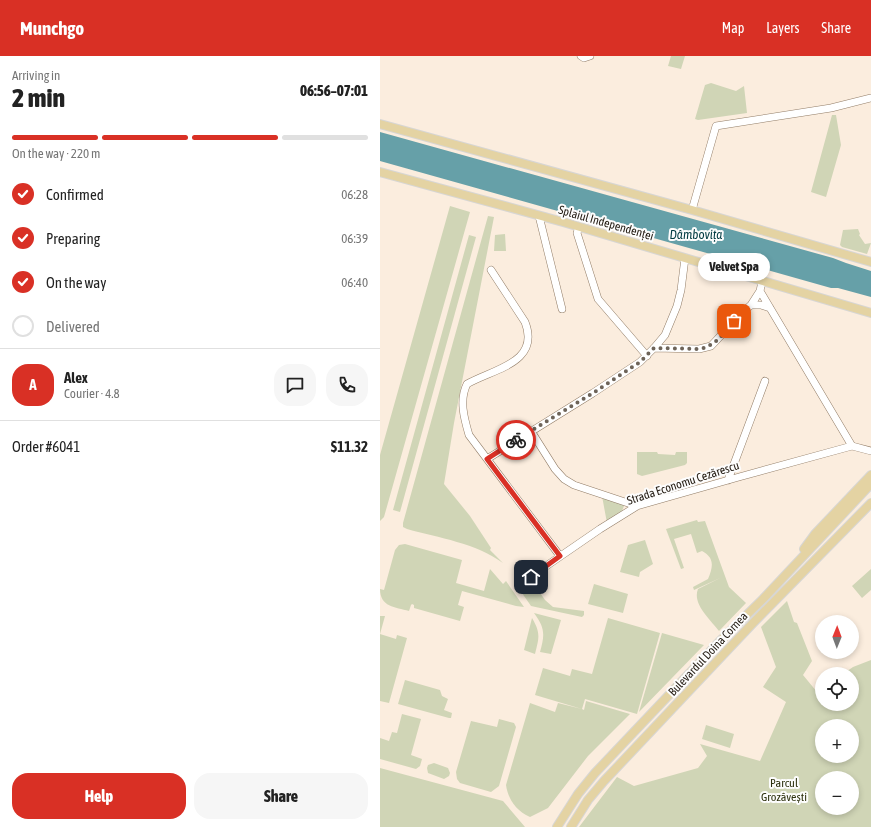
<!DOCTYPE html>
<html lang="en">
<head>
<meta charset="utf-8">
<style>
	:root { --surface:#fff; --page:#f6f6f6; --text:#222; --muted:#767676; --line:#e0e0e0; --accent:#d93025 }
	body { margin:0; font-family:"Asap Condensed",sans-serif; background:var(--page); color:var(--text); height:100vh; display:flex; flex-direction:column; font-size:15px; white-space:nowrap }
	* { box-sizing:border-box; margin:0 }
	p { font-size:13px; color:var(--muted) }
	.icon { flex:none; width:22px; height:22px; fill:none; stroke:currentColor; stroke-width:2; stroke-linecap:round; stroke-linejoin:round }
	.map { position:relative; flex:1; overflow:hidden }
	.drawer { display:flex; flex-direction:column; background:var(--surface); width:380px }
	.drawer>* { flex:none }
	.needle { width:26px; rotate:1deg }
	.fabs { position:absolute; left:435px; top:559px; display:grid; gap:8px }
	.fabs a { display:grid; place-items:center; width:44px; height:44px; border-radius:50%; background:var(--surface); box-shadow:0 2px 6px #0003; font-size:20px }
	.pin { position:absolute; display:grid; place-items:center; width:34px; height:34px; color:#fff; margin:-17px; border-radius:8px; box-shadow:0 2px 6px #0006 }
	.courier { position:absolute; display:grid; place-items:center; width:40px; height:40px; margin:-20px; border:3px solid #d93025; border-radius:50%; background:#fff; color:#222; box-shadow:0 1px 5px #0007 }
	.bubble { position:absolute; height:28px; border-radius:14px; background:var(--surface); box-shadow:0 2px 6px #0003; font-size:13px; font-weight:800; line-height:28px; text-align:center }
	.summary em { font-style:normal; font-weight:800 }
	.summary div { display:flex; flex-direction:column-reverse }
	.summary { display:flex; align-items:center; justify-content:space-between; height:68px; padding:0 12px }
	h1 { font-size:26px; font-weight:800; line-height:30px }
	.bar { display:grid; grid-template-columns:repeat(4,1fr); gap:6px 4px; align-content:center; height:48px; padding:0 12px }
	.bar i { height:5px; border-radius:3px; background:var(--line) }
	.bar .on { background:var(--accent) }
	.bar p { grid-column:span 4 }
	.line { display:flex; align-items:center; gap:10px; padding:0 12px; border-top:1px solid var(--line) }
	.line div { flex:1 }
	.round { display:grid; place-items:center; flex:none; width:42px; height:42px; border-radius:16px; background:var(--page) }
	ol { padding:0 12px; list-style:none }
	li { display:flex; align-items:center; gap:12px; height:44px }
	li p { margin-inline-start:auto }
	li .icon { padding:4px; border-radius:50%; background:var(--accent); color:#fff; stroke-width:4 }
	li:last-child { color:var(--muted) }
	li i { width:22px; height:22px; border:2px solid var(--line); border-radius:50% }
	.cta { display:flex; gap:8px; margin-top:auto; padding:8px 12px }
	.cta a { flex:1; height:46px; border-radius:16px; background:var(--accent); color:#fff; font-size:16px; font-weight:800; line-height:46px; text-align:center }
	.cta a+a { background:var(--page); color:var(--text) }
	header { display:flex; align-items:center; gap:24px; box-sizing:border-box; height:56px; padding:0 20px; background:var(--accent); color:#fff }
	header strong { font-size:19px }
	nav { display:flex; gap:22px; margin-inline-start:auto; font-size:14px }
	main { display:flex; flex:1; min-height:0 }
	.map>svg:first-child { display:block }
	.green { fill:#d0d5b6; fill-rule:evenodd }
	.water { fill:#66a0a8 }
	.lines { fill:none; stroke-linecap:round; stroke-linejoin:round }
	.minor-casing { stroke:#927d67; stroke-width:8 }
	.major-casing { stroke:#d7d6d4; stroke-width:10 }
	.minor { stroke:#fff; stroke-width:7 }
	.major { stroke:#e4d3a3; stroke-width:8 }
	.done { stroke:#6e6459; stroke-width:4; stroke-dasharray:0 7.2 }
	.route { stroke:#d93025; stroke-width:5 }
	.labels { text-anchor:middle; dominant-baseline:central; stroke-width:4; stroke-linejoin:round; paint-order:stroke }
	.street-label { font-size:12px; fill:#221a11; stroke:#fdfdfd }
	.park-label { font-size:12px; fill:#2d310e; stroke:#fdfdfd }
	.water-label { font-size:13px; font-style:italic; fill:#013a41; stroke:#fdfdfd }
</style>
</head>
<body>
<header>
<strong>Munchgo</strong>
<nav><a>Map</a><a>Layers</a><a>Share</a></nav>
</header>
<main>
<section class="drawer">
<div class="summary"><div><h1>2 min</h1><p>Arriving in</p></div><em>06:56–07:01</em></div>
<div class="bar"><i class="on"></i><i class="on"></i><i class="on"></i><i></i><p>On the way · 220 m</p></div>
<ol>
<li><svg class="icon" aria-label="check" viewBox="0 0 24 24"><path d="M5 12l5 5 9-10"/></svg>Confirmed<p>06:28</p></li>
<li><svg class="icon" aria-label="check" viewBox="0 0 24 24"><path d="M5 12l5 5 9-10"/></svg>Preparing<p>06:39</p></li>
<li><svg class="icon" aria-label="check" viewBox="0 0 24 24"><path d="M5 12l5 5 9-10"/></svg>On the way<p>06:40</p></li>
<li><i></i>Delivered</li>
</ol>
<div class="line" style="height:72px"><b class="round" style="background:var(--accent);color:#fff">A</b><div><b>Alex</b><p>Courier · 4.8</p></div><a class="round"><svg class="icon" aria-label="chat" viewBox="0 0 24 24"><path d="M4 5h16v11H9l-5 4z"/></svg></a><a class="round"><svg class="icon" aria-label="phone" viewBox="0 0 24 24"><path d="M5 4h4l2 5-3 2q2 4 5 5l2-3 5 2v4C11 20 4 13 5 4z"/></svg></a></div>
<div class="line" style="height:52px"><div>Order #6041</div><b>$11.32</b></div>
<div class="cta"><a>Help</a><a>Share</a></div>
</section>
<div class="map">
<svg width="491" height="771" viewBox="0 0 491 771">
	<rect width="100%" height="100%" fill="#fbedde"/>
	<path class="green" d="M291,0H305L301,13L288,10Z
		M331,27L356,35L364,30L367,57L318,64L315,63L325,29Z
		M452,59H456L461,89L446,141L431,136Z
		M70,150L90,156L4,461L0,465V399Z
		M108,160L114,161L74,367L64,428L90,460L111,492L110,494L123,507C96,487 59,482 27,473L23,471V467Z
		M478,173L480,178L479,179L485,188L491,187L487,198L462,191L460,189L463,174Z
		M125,178L126,195H114L115,179Z
		M89,179L96,181L20,456L13,454Z
		M257,396H277L278,398L295,399L296,396H307V407L305,409L262,420L257,418Z
		M222,440L242,448L244,450L242,455L227,467Z
		M317,464L318,466L325,465L349,531L366,547L339,575C330,563 312,548 318,533L340,522L314,534L313,531L328,523C333,511 335,502 322,495L317,497L311,478L294,483L304,512L301,513L286,473Z
		M265,484L273,508L260,516L259,521L240,516L248,489Z
		M25,488L82,504L76,527L104,535L110,513L123,528L126,525L144,551L136,550L82,535L78,549L84,551L80,565L34,552V549L32,548L31,549L29,555C15,551 0,551 0,533L4,534L15,494L19,489Z
		M491,513V534L482,542L472,530Z
		M154,528L165,544L173,551L204,555V559L202,561L151,550L142,537Z
		M214,528L248,538L243,557L208,548Z
		M407,545L414,566L417,567L432,605L423,619L442,642V648H472V618H463L473,611L491,604V771H199L237,721L254,730L318,712L327,700L320,688L380,705L406,646L383,631L396,611L381,571ZM442,670H472V700H442ZM442,722H472V752H442Z
		M154,557L181,564L171,598L160,596C165,578 165,572 154,557Z
		M0,560H5L0,578L16,583L17,579L27,582L9,647L0,645Z
		M152,562C161,577 159,582 155,598L144,594Z
		M228,562L280,577L257,658L205,643L202,653L204,654L206,645L250,658L208,700L168,752L150,761C136,755 128,743 126,729L150,647L175,656L178,647L202,653L155,639L163,612L190,620L192,613L212,618Z
		M282,577L324,589L259,656Z
		M25,624L60,634L62,640L68,643L64,654L72,657L71,662H69L18,648Z
		M22,658L41,663L31,699L42,703L40,710L36,713L0,703V682L9,685L12,676L17,677Z
		M119,663L134,667L136,671L119,730L111,736L80,727L77,723L76,716L91,665L117,671Z
		M326,669L354,678L350,692L322,683Z
		M54,707L68,712L70,717L69,720L64,723L48,717L47,712L48,709Z
		M0,712L123,745L145,771H0Z"/>
	<path class="water" d="M0,76L453,202L466,207L491,215V241L458,232H451L0,105Z"/>
	<g class="lines">
		<g class="minor-casing">
			<path id="minor" d="M201,0L204,2L210,0
				M312,154L336,70L451,52L491,42
				M159,160L182,253
				M199,171L197,177L218,243L267,300
				M111,214L145,266C161,307 113,313 87,328C79,344 84,362 89,379L180,500
				M382,225L380,235L472,390
				M371,249H381L390,252
				M274,292L319,293L331,290L363,256L371,249L380,235
				M151,375L175,413L184,423L194,429L257,450
				M107,403L213,337L260,306L274,292L285,279L297,250L301,234L305,202
				M348,424L385,325
				M140,528L220,473L257,450L359,421L472,390L491,395"/>
		</g>
		<g class="major-casing">
			<path id="major" d="M0,68L312,154L491,206
				M0,116L183,166L491,257
				M424,493L435,478L491,419
				M177,771L198,738L215,717L342,583L383,543L491,428
				M191,771L208,744L224,725L373,567L491,447"/>
		</g>
		<use href="#minor" class="minor"/>
		<use href="#major" class="major"/>
	</g>
	<g class="lines">
		<path class="done" d="M136,384L213,337L260,306L274,292L319,293C336,290 344,277 354,265"/>
		<path class="route" d="M136,384L107,403L180,500L151,521"/>
	</g>
	<g class="labels">
		<g class="street-label">
			<text transform="translate(226 167) rotate(16)">Splaiul Independenței</text>
			<text transform="translate(303 427) rotate(-18)">Strada Economu Cezărescu</text>
			<text transform="translate(328 598) rotate(-47)">Bulevardul Doina Cornea</text>
		</g>
		<g class="park-label">
			<text x="404" y="727">Parcul<tspan x="404" dy="14">Grozăvești</tspan></text>
		</g>
		<g class="water-label">
			<text x="316" y="178">Dâmbovița</text>
		</g>
	</g>
</svg>
<div class="fabs">
<a><svg class="needle" viewBox="-14 -14 28 28"><path d="M0-13l5 13h-10z" fill="#e53935"/><path d="M0 13l5-13h-10z" fill="#767676"/></svg></a>
<a><svg class="icon" aria-label="locate" viewBox="0 0 24 24"><circle cx="12" cy="12" r="6"/><path d="M12 2v4M12 18v4M2 12h4M18 12h4"/></svg></a>
<a>+</a>
<a>−</a>
</div>
<div class="pin" style="left:354px;top:265px;background:#ea580c"><svg class="icon" aria-label="bag" viewBox="0 0 24 24"><path d="M5 8h14l-1 12H6zM9 8a3 3 0 0 1 6 0"/></svg></div>
<div class="pin" style="left:151px;top:521px;background:#1f2937"><svg class="icon" aria-label="home" viewBox="0 0 24 24"><path d="M3 11l9-7 9 7M6 9v11h12V9"/></svg></div>
<div class="courier" style="left:136px;top:384px"><svg class="icon" aria-label="bike" viewBox="0 0 24 24"><circle cx="6" cy="16" r="4"/><circle cx="18" cy="16" r="4"/><path d="M6 16l4-8h5l3 8M10 8l3 8H6M13 5h3"/></svg></div>
<div class="bubble" style="left:318px;top:197px;width:72px">Velvet Spa</div>
</div>
</main>
</body>
</html>
